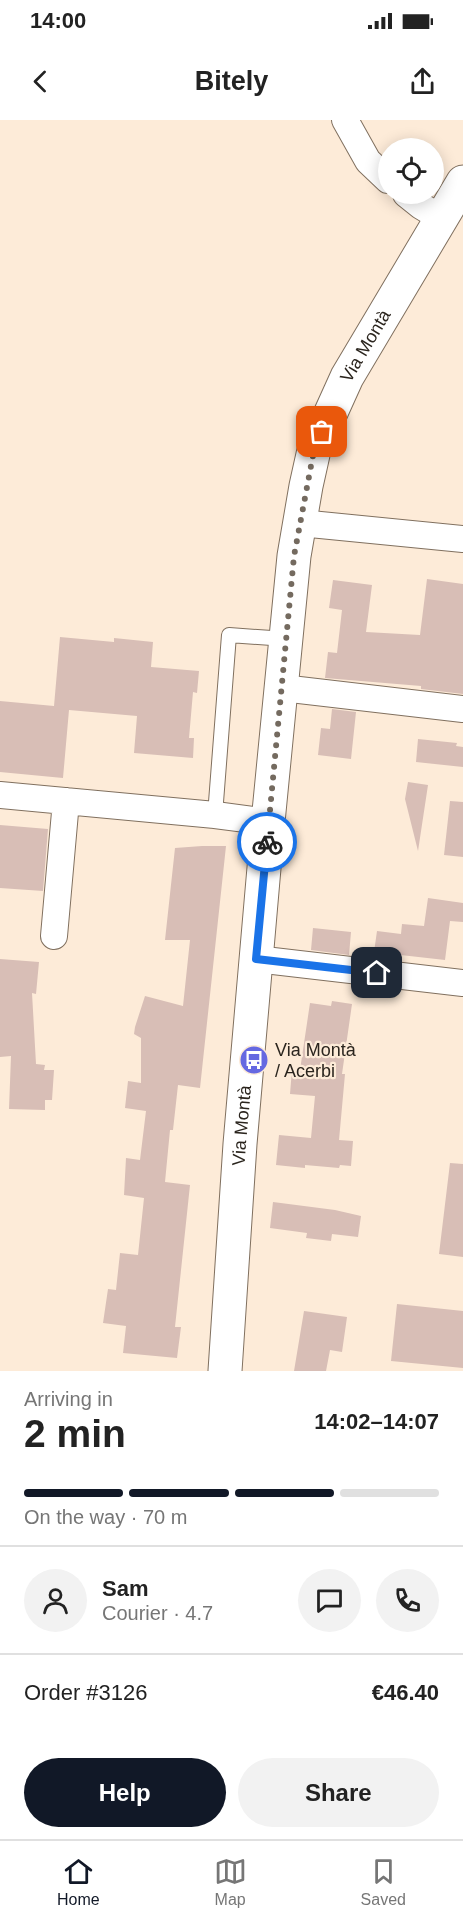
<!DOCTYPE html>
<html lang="en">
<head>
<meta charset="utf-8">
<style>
	:root { --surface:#fff; --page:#f2f2f2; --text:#222; --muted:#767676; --line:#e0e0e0; --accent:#111827 }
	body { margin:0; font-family:Helvetica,sans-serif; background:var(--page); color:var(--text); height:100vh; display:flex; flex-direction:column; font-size:22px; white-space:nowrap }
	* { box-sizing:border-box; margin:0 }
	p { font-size:20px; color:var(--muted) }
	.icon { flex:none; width:33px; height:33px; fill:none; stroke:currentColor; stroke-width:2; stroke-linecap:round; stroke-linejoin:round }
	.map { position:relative; height:1251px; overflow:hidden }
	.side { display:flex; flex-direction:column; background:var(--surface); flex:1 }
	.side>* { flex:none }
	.buttons { position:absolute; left:378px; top:18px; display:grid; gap:12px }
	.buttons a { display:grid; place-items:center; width:66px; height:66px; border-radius:50%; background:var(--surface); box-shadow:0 3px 15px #0003; font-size:30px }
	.pin { position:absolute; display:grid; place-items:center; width:51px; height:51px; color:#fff; margin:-26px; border-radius:12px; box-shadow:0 3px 9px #0006 }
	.courier { position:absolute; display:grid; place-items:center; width:60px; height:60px; margin:-30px; border:4px solid #1a73e8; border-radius:50%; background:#fff; color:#222; box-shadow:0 2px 8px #0007 }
	.summary em { font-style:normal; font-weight:700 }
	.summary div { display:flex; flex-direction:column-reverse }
	.summary { display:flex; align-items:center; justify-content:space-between; height:102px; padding:0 24px }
	h1 { font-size:39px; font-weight:700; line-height:45px }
	.bar { display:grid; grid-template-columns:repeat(4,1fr); gap:9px 6px; align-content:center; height:72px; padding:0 24px }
	.bar i { height:8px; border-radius:4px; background:var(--line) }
	.bar .selected { background:var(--accent) }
	.bar p { grid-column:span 4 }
	.line { display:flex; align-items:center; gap:15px; padding:0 24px; border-top:2px solid var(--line) }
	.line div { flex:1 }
	.round { display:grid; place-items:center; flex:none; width:63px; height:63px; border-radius:32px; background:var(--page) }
	.button { display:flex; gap:12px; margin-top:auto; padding:12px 24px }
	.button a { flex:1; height:69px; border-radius:36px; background:var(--accent); color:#fff; font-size:24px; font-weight:700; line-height:69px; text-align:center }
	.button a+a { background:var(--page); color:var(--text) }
	.status { display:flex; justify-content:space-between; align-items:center; height:42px; padding:0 30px; background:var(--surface); direction:ltr }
	.status svg { height:16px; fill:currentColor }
	header { display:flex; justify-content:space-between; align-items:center; height:78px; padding:0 24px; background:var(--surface); font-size:27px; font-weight:700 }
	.dock { display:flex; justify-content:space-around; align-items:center; height:84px; border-top:2px solid var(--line); background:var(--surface); font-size:16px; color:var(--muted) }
	.dock a { display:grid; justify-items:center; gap:3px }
	.dock .selected { color:var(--accent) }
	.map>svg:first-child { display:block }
	.building { fill:#d8beb6 }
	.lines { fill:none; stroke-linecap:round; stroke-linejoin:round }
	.service-casing { stroke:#80705f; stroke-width:16 }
	.minor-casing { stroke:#80705f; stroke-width:28 }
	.secondary-casing { stroke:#80705f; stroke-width:35 }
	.service { stroke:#fff; stroke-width:14 }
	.minor { stroke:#fff; stroke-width:26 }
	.secondary { stroke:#fff; stroke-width:33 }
	.done { stroke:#746a5f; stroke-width:6; stroke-dasharray:0 10.8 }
	.route { stroke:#1a73e8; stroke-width:8 }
	.labels { text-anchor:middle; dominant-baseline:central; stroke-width:4.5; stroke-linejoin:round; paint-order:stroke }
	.street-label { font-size:18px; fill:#2b251e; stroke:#fdebd8 }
	.poi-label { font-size:18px; fill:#2b251e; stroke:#fdebd8; text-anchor:start }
</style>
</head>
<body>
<div class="status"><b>14:00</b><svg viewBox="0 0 49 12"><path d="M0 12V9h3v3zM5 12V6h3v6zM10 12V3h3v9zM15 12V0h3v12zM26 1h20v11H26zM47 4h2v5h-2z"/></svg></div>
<header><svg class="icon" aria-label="back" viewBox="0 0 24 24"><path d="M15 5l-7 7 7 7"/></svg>Bitely<svg class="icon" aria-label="share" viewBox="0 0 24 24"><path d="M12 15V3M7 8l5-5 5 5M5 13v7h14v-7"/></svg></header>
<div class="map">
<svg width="463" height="1251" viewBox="0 0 463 1251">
	<rect width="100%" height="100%" fill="#fdebd8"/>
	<path class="building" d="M427,459L463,464V574L421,569V566L325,558L328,532L337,533L342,490L329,488L333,460L372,465L366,512L420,515Z
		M60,517L114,522V518L153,522L151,547L199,551L197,573L193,572L189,618H194L193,638L134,633L137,596L69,590L63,658L0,652V581L54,586Z
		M332,589L356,592L351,639L318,635L321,608L330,609Z
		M418,619L457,623L456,626L463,627V647L416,642Z
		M408,662L428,665L418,731L405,679Z
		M450,681L463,682V737L444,735Z
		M0,705L48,709L43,771L0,768Z
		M202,726H226L200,968L178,965L173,1010H170L165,1062L190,1065L175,1207H181L177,1238L123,1233L126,1206L103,1203L108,1169L116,1170L120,1133L138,1135L144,1078L124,1075L126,1038L140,1040L146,991L125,988L128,961L141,963V918L134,914L135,907L145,876L183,886L190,820H165L175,728Z
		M428,778L463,783V802L450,801L445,840L374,832L377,811L401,814L402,804L424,806Z
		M313,808L351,812L349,835L311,830Z
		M0,839L39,842L36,874L32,873L36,944L45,945L44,950H54L52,980H45V990L9,989L11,936L0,937Z
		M332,881L352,884L342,954H345L339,1020L353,1021L351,1046L340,1045L339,1048L305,1045V1048L276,1045L279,1015L311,1018L315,976L290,974L292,949L300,950L310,883L331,886Z
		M450,1043L463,1044V1137L439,1134Z
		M273,1082L335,1090L361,1096L358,1117L332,1114L331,1121L306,1118L307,1113L270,1108Z
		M397,1184L463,1191V1248L391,1241Z
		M304,1191L347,1197L342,1232L330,1230L326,1251H294Z"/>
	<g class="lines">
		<g class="service-casing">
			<path id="service" d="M215,695L229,515L286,519"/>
		</g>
		<g class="minor-casing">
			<path id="minor" d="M345,0L368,41L388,60
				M406,74L421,86L441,98
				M300,403L463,419
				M282,568L463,589
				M0,675L215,695L268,702
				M54,816L66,681
				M256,839L463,863"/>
		</g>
		<g class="secondary-casing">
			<g id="secondary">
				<path id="s1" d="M225,1251L240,1024L268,702L294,436L306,366L314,330L347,257L463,62"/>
			</g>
		</g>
		<use href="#service" class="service"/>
		<use href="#minor" class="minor"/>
		<use href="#secondary" class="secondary"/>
	</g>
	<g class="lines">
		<path class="done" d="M267,722L294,436L314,330L322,312"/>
		<path class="route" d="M267,722L256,839L377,853"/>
	</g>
	<defs>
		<g id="bus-disc" transform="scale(1.5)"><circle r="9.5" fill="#6568e1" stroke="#fdebd8"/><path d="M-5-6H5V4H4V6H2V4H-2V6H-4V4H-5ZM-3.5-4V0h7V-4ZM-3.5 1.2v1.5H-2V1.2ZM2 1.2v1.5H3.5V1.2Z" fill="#fff"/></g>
	</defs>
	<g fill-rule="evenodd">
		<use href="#bus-disc" x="254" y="940"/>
	</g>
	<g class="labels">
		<g class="street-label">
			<text stroke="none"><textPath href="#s1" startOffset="1042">Via Montà</textPath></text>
			<text stroke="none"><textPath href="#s1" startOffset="246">Via Montà</textPath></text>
		</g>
		<g class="poi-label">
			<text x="275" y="930">Via Montà<tspan x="275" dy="21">/ Acerbi</tspan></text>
		</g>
	</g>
</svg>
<div class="buttons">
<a><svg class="icon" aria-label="locate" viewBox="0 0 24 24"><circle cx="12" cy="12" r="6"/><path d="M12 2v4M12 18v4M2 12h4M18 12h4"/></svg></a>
</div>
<div class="pin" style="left:322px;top:312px;background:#ea580c"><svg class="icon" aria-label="bag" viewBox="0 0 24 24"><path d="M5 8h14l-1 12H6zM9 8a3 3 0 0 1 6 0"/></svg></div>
<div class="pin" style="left:377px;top:853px;background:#1f2937"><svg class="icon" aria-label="home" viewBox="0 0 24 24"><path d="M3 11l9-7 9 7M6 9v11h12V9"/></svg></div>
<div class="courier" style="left:267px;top:722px"><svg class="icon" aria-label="bike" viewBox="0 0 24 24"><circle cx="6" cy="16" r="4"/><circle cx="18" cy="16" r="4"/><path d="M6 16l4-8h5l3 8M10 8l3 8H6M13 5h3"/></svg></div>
</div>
<section class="side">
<div class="summary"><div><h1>2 min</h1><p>Arriving in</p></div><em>14:02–14:07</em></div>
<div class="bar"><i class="selected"></i><i class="selected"></i><i class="selected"></i><i></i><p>On the way · 70 m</p></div>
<div class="line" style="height:108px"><a class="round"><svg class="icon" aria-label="person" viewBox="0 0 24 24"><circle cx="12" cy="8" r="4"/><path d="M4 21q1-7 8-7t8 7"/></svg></a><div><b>Sam</b><p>Courier · 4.7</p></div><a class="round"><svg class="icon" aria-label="chat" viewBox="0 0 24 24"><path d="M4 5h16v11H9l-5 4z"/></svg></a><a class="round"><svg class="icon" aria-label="phone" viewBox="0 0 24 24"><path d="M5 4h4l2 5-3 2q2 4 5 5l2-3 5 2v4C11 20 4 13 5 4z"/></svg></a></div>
<div class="line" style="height:78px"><div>Order #3126</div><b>€46.40</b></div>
<div class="button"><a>Help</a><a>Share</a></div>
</section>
<nav class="dock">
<a class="selected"><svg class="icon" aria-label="home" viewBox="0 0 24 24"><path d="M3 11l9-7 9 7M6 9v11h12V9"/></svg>Home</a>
<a><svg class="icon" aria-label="map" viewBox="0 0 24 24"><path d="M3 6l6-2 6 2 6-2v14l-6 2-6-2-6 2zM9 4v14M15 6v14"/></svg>Map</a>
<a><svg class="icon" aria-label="saved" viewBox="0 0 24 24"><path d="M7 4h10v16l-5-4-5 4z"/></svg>Saved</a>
</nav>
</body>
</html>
